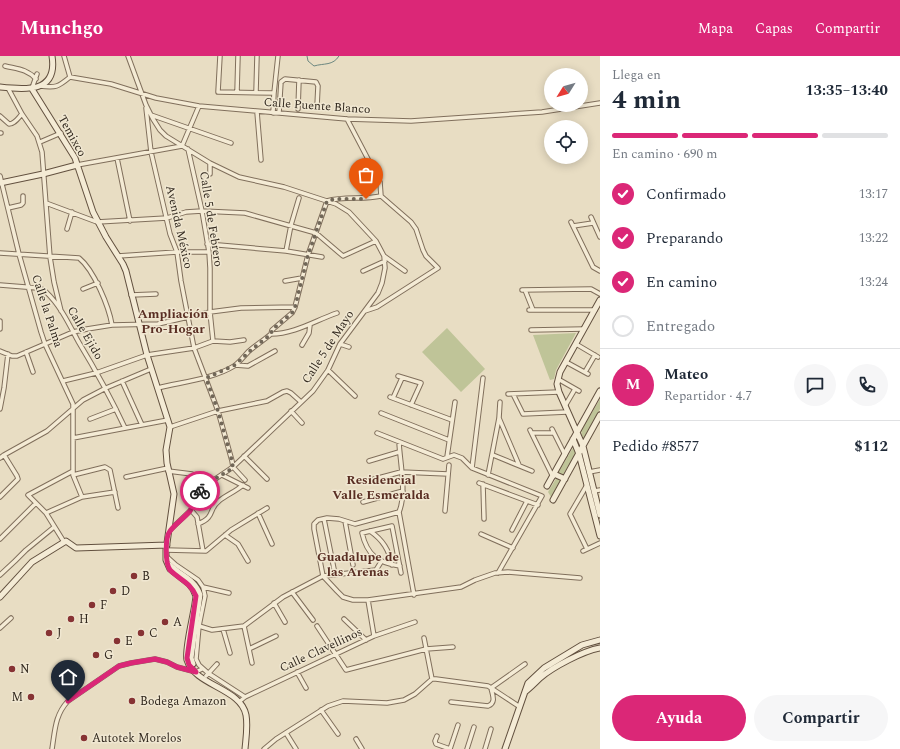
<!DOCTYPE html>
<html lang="es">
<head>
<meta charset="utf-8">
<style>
	:root { --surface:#fff; --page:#f6f6f7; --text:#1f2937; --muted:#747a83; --line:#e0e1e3; --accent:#db2777 }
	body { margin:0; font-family:Spectral,serif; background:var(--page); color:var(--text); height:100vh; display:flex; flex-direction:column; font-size:15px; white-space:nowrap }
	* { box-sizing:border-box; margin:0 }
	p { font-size:13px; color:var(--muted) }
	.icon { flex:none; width:22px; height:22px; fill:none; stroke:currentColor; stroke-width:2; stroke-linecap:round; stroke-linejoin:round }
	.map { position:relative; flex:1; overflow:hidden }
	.panel { display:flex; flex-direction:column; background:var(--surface); width:300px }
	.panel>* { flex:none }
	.needle { width:26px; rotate:233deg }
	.fabs { position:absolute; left:544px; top:12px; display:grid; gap:8px }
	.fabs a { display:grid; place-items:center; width:44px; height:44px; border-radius:50%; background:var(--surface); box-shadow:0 2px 10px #0003; font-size:20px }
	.pin { position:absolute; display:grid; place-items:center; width:34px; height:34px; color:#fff; margin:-41px -17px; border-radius:50% 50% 50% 0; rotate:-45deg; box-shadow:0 0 4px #0007 }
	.pin .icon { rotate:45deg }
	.courier { position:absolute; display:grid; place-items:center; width:40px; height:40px; margin:-20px; border:3px solid #db2777; border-radius:50%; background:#fff; color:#222; box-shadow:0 1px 5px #0007 }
	.summary em { font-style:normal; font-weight:700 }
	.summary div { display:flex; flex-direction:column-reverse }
	.summary { display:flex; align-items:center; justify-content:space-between; height:68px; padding:0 12px }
	h1 { font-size:26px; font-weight:700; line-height:30px }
	.bar { display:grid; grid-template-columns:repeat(4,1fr); gap:6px 4px; align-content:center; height:48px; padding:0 12px }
	.bar i { height:5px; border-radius:3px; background:var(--line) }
	.bar .active { background:var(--accent) }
	.bar p { grid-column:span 4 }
	.line { display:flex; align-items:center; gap:10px; padding:0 12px; border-top:1px solid var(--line) }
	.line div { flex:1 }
	.round { display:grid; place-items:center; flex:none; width:42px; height:42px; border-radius:21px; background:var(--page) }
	ol { padding:0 12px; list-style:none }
	li { display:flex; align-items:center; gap:12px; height:44px }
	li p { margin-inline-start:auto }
	li .icon { padding:4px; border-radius:50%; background:var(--accent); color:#fff; stroke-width:4 }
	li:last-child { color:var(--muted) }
	li i { width:22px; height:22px; border:2px solid var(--line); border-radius:50% }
	.cta { display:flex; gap:8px; margin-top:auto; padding:8px 12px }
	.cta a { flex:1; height:46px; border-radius:24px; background:var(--accent); color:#fff; font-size:16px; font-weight:700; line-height:46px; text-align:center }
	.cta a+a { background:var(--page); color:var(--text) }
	header { display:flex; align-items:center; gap:24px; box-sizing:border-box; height:56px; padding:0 20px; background:var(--accent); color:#fff }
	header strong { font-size:19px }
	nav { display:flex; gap:22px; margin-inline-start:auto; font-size:14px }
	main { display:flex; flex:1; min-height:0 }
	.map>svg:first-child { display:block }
	.green { fill:#bfc498 }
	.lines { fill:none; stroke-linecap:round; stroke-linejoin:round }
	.stream { stroke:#6d8881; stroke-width:1 }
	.street-casing { stroke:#806f5c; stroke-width:5.5 }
	.secondary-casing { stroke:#62503f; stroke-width:7 }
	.street { stroke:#f4ebd5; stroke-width:3.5 }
	.secondary { stroke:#f4ebd5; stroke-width:5 }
	.done { stroke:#716758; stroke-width:4; stroke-dasharray:0 7.2 }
	.route { stroke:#db2777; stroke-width:5 }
	.poi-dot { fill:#873334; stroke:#f0e7d1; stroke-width:1.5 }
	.labels { text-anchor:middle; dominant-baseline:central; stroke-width:3; stroke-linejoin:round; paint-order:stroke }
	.street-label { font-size:12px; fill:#31281e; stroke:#f0e7d1 }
	.poi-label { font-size:12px; fill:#31281e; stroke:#f0e7d1; text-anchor:start }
	.neighbourhood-label { font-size:13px; font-weight:bold; fill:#592e23; stroke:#f0e7d1 }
</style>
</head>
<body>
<header>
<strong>Munchgo</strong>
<nav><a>Mapa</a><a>Capas</a><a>Compartir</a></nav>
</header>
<main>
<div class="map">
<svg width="600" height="693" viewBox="0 0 600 693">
	<rect width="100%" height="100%" fill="#e8ddc3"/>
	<path class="green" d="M447,272L485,313L461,336L422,296Z
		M576,277L556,314L554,323L550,324L533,279Z
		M600,343V353L583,383L581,375Z
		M574,390L576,396L562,420L558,417Z
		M557,421L561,423L551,441L548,436Z"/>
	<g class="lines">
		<path class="stream" d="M307,0L308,5L314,10C324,7 333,10 339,0"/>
		<g class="street-casing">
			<path id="street" d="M64,0L70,21
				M128,0L146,49L153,63L160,74L166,80L210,107L239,121L284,131L336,148L349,156L376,185L384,200L385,212L382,227L378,237L340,288L328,314L313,335L233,411L202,432L198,438L191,454L169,475
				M220,0L218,36L274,37
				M5,10C17,13 27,13 36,23
				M40,30C56,32 58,31 70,21L111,28L156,42L199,50L347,63L411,65L542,56L600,47
				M8,32L22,58L37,80L42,96L50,201L54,226L61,255
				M32,32L37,18
				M237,36L238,0
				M256,36L257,0
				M146,52L151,96L170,178L177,196L181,225L194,292L218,355L232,405L233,411L245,424
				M298,53L299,24
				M257,56L261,104
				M273,57L274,37L278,0
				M279,57L281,26L285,23L316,26L318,30L317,50
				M151,59L231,87
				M0,60L9,68C15,68 18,62 22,58
				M347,63L380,126L381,140
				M0,77H1
				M40,86L61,77
				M182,90L199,50
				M188,93L202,155L209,196L210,212V256L213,285
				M117,102L130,165
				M210,107V118
				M77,109L182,90
				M0,120L19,198L41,276L45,288L73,348V419L82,441
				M46,147L97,166L167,162L186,156L202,155L245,157L316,177L343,200L376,185
				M8,152L21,149L23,147V140
				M591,161L600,181
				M571,166L593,211L600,215
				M573,170L593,167
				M67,173L72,156
				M207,188L286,195L322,201
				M286,195L291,169L299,142
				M0,197L79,202C94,214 109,251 112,269
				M118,200L177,196H209
				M384,200L405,215
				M363,215L385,205
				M285,225L302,222
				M0,229L38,232C42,233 44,233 46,236C60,249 69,268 78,285C95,313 111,342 125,372
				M83,233L98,227
				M522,234L591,233L600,238
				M525,234L533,254
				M131,239L156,238
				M529,254H595
				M365,255L377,251L438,212L426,200L423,194L416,173L411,166L381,140
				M0,265V273
				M531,274L584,273
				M271,278C295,278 316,264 337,257
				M340,288L349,291
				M576,288L598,301
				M302,289L309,277L310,269
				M0,295L12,300H17L73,276L87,273L112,269L158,268L210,256L241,252L295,251
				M26,296L33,316
				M566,306L588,318
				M235,309L248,310L275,295
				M328,314L355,340
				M585,316L595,299
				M398,320L421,327L411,349
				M558,323L579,335
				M63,325L96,317L147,299L194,292L213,285L230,286L244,284
				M122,325L142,369
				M158,332C182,326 213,323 234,310C240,306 244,300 249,295C256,289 264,284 271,278L272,274L292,257L295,251L308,199L327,145C344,140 363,144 381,140
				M508,338L559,336
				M513,338L523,358L567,356
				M390,341L452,364
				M393,342L402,322
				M565,350L575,333
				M0,353L4,332L8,298
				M291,355L302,367
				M381,357L449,384
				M499,362L519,409
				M90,363L116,353
				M170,371L218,355L267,345L283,336L287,335L291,337L301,346
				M552,373L565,399
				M530,374L553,421
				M377,377L443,403L454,399L462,402L472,412L542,440L498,517
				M532,377H553
				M73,382L168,364
				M399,386C400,407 407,437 399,456L414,539
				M493,399L532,415
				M244,400L267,423
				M447,401L455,346
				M0,402L4,399L47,375L83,344L106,332L151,313
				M369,405L399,396
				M472,412L483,322
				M168,415L192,418
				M589,416L600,414
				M73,419L105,411L110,414L118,452
				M222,419L248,432
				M488,419L499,362L500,346
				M126,421L168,412
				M367,425L401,416L448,418
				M479,427L538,449
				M483,428L484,463
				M594,435L600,434
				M0,441L18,423L17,420L4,399
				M363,446L403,435
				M191,454L197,461L203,495
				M445,455L449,409
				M399,456L355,468L339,463L327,462L318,464L314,468V473L323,520L337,535L343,541L353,544H368L461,531L475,524L495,517L508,516L580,522
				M46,457L82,441L115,436
				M258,457L272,488
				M324,463L334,513
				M345,465L353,509
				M198,468C216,461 208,453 219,445C226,439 235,436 243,429
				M512,474L527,445
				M370,475C383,484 389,494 392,509
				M481,478L513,492
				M225,479L238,488L248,505
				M0,483L36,447
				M64,486L46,457L28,439L73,415
				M587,493L570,458L587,429
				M166,494L206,495L231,474L267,452
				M583,495L600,487
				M166,500L176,509L198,524L203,531L205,540L199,570L196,603L199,609L208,617L245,641
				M400,510C378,507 367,499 362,477L392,470L401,517
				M0,519L15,505L26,494L54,471
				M203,531L229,537
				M292,536L313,564
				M368,544L374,580
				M274,547L285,566
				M344,563L366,584
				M199,570L212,574L244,570L283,541L323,520L376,514L381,506
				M244,570L252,607
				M317,570L346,614L426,593L453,591
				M0,572L11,562
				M223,573L230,597
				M424,582L432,623
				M249,593L276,580
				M297,616L306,632
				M206,620L217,608
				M239,646L245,641L374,580L415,566
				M451,646L488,650C496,647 493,640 491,632L525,608
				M321,654L338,678
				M286,677L296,693
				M437,680L435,685L436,688L450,693
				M356,683L362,693
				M52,693C55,674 55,659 68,645L119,610L131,607L155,603L167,606L177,611L196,616L202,613
				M264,693L276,683L328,650L343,645L387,647L404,644L415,638L432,623H436L488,630L520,651
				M450,693L458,669
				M467,693L474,671
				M485,693L491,673"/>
		</g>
		<g class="secondary-casing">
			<path id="secondary" d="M0,31C26,34 58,37 52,0
				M32,33L75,102L93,156L106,181L123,208L126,215L147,299L170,371L166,394L167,407L174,438L166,494V504L170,513L189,528L193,533L196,540C195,555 184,593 187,604C195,630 241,632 246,659C248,670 246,682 245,693
				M0,127L43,118L77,109
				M600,244L560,316L557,328L559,336L583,390L600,459
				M573,383L579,398L600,480
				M554,418L565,423
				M547,430L600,335
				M553,444L600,359
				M170,509C181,520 195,523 200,539L191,602L193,608
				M0,541L32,506L66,485L76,492L167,489
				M526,635C531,631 536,626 540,622C553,611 583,595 600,592
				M505,693L528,627L544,612L582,589L600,584"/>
		</g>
		<use href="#street" class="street"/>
		<use href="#secondary" class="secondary"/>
	</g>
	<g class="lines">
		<path class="done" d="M200,435L207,428L233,412L232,405L218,355L206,322L235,309L251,294L271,278L272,274L292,257L295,251L308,199L327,145L335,143H366"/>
		<path class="route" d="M68,645L119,610L131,607L155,603L167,606L177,611L196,616L189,609L187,602L196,540C190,526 180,524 170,514C165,507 165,481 170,475C176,467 184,462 190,455C194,449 195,441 200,435"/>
	</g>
	<g class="poi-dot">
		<circle cx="134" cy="520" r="4"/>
		<circle cx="113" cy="535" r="4"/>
		<circle cx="92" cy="549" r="4"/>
		<circle cx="71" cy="563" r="4"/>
		<circle cx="165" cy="566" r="4"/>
		<circle cx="49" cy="577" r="4"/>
		<circle cx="141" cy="577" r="4"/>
		<circle cx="117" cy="585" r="4"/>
		<circle cx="96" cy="599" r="4"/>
		<circle cx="12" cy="613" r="4"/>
		<circle cx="31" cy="641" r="4"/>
		<circle cx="132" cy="645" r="4"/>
		<circle cx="84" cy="682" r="4"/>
	</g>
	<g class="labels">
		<g class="street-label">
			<text transform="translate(317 50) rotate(4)">Calle Puente Blanco</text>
			<text transform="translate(72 80) rotate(61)">Temixco</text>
			<text transform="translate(211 163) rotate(81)">Calle 5 de Febrero</text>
			<text transform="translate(179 171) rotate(77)">Avenida México</text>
			<text transform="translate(47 255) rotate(72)">Calle la Palma</text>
			<text transform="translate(85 277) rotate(60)">Calle Ejido</text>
			<text transform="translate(328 291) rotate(-57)">Calle 5 de Mayo</text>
			<text transform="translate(321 594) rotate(-25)">Calle Clavellinos</text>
		</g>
		<g class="poi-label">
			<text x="142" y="520">B</text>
			<text x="121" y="535">D</text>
			<text x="100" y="549">F</text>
			<text x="79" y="563">H</text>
			<text x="173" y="566">A</text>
			<text x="57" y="577">J</text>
			<text x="149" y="577">C</text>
			<text x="125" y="585">E</text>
			<text x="104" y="599">G</text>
			<text x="20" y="613">N</text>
			<text x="23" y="641" text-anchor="end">M</text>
			<text x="140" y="645">Bodega Amazon</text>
			<text x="92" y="682">Autotek Morelos</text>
		</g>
		<g class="neighbourhood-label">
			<text x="173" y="258">Ampliación<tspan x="173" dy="15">Pro-Hogar</tspan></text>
			<text x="381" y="424">Residencial<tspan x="381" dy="15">Valle Esmeralda</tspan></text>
			<text x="358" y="501">Guadalupe de<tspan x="358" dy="15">las Arenas</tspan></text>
		</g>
	</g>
</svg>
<div class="fabs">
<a><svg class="needle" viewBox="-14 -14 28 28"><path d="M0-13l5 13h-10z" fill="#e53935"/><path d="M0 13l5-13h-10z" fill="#747a83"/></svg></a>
<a><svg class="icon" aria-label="locate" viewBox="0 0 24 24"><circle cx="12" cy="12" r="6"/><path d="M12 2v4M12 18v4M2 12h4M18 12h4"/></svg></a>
</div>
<div class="pin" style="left:366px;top:143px;background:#ea580c"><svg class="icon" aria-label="bag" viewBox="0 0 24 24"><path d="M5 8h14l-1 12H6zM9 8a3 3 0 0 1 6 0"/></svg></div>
<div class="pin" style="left:68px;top:645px;background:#1f2937"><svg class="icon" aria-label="home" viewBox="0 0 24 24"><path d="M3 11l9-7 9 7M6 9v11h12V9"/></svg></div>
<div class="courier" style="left:200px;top:435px"><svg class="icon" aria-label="bike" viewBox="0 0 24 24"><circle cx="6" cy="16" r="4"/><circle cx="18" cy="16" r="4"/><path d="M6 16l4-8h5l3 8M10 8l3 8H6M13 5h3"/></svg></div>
</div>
<section class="panel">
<div class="summary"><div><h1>4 min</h1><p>Llega en</p></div><em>13:35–13:40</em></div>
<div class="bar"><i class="active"></i><i class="active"></i><i class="active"></i><i></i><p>En camino · 690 m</p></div>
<ol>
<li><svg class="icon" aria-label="check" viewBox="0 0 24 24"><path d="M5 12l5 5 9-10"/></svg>Confirmado<p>13:17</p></li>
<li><svg class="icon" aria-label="check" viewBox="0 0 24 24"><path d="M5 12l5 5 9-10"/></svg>Preparando<p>13:22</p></li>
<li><svg class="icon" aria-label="check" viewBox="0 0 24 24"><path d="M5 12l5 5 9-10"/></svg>En camino<p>13:24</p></li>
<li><i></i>Entregado</li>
</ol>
<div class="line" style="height:72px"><b class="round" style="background:var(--accent);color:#fff">M</b><div><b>Mateo</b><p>Repartidor · 4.7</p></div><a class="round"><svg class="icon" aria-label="chat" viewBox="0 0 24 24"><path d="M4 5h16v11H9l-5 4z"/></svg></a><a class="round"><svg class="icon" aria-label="phone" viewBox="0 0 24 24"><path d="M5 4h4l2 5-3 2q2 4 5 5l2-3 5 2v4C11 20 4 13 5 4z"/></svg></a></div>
<div class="line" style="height:52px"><div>Pedido #8577</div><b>$112</b></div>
<div class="cta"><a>Ayuda</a><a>Compartir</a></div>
</section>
</main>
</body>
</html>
